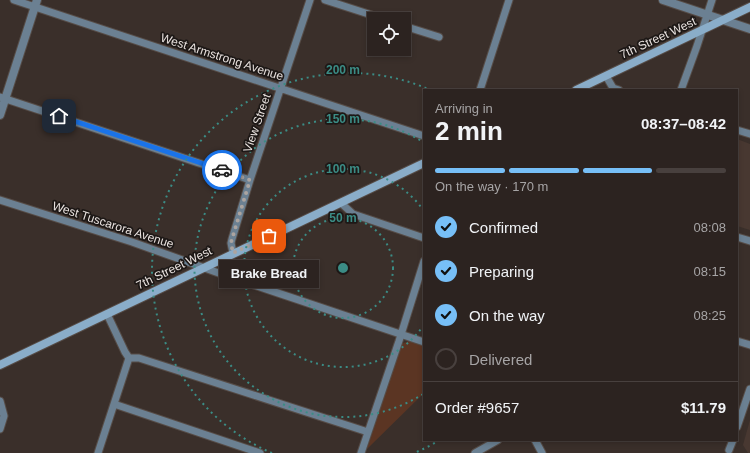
<!DOCTYPE html>
<html lang="en">
<head>
<meta charset="utf-8">
<style>
	:root { --surface:#2c2320; --page:#382f2d; --text:#f1f3f6; --muted:#a6a4a5; --line:#48403e; --accent:#77bff7 }
	body { margin:0; font-family:Helvetica,sans-serif; background:var(--page); color:var(--text); height:100vh; display:flex; flex-direction:column; font-size:15px; white-space:nowrap }
	* { box-sizing:border-box; margin:0 }
	p { font-size:13px; color:var(--muted) }
	.icon { flex:none; width:22px; height:22px; fill:none; stroke:currentColor; stroke-width:2; stroke-linecap:round; stroke-linejoin:round }
	.map { position:relative; flex:1; overflow:hidden }
	.details { position:absolute; left:423px; top:89px; width:315px; height:352px; display:flex; flex-direction:column; background:var(--surface); border-radius:0px; box-shadow:0 2px 6px #0003,0 0 0 1px var(--line) }
	.details>* { flex:none }
	.tools { position:absolute; left:367px; top:12px; display:grid; gap:8px }
	.tools a { display:grid; place-items:center; width:44px; height:44px; border-radius:0px; background:var(--surface); box-shadow:0 2px 6px #0003,0 0 0 1px var(--line); font-size:20px }
	.pin { position:absolute; display:grid; place-items:center; width:34px; height:34px; color:#fff; margin:-17px; border-radius:8px; box-shadow:0 2px 6px #0006 }
	.courier { position:absolute; display:grid; place-items:center; width:40px; height:40px; margin:-20px; border:3px solid #1a73e8; border-radius:50%; background:#fff; color:#222; box-shadow:0 1px 5px #0007 }
	.bubble { position:absolute; height:28px; border-radius:0px; background:var(--surface); box-shadow:0 2px 6px #0003,0 0 0 1px var(--line); font-size:13px; font-weight:700; line-height:28px; text-align:center }
	.headline em { font-style:normal; font-weight:700 }
	.headline div { display:flex; flex-direction:column-reverse }
	.headline { display:flex; align-items:center; justify-content:space-between; height:68px; padding:0 12px }
	h1 { font-size:26px; font-weight:700; line-height:30px }
	.bar { display:grid; grid-template-columns:repeat(4,1fr); gap:6px 4px; align-content:center; height:48px; padding:0 12px }
	.bar i { height:5px; border-radius:3px; background:var(--line) }
	.bar .on { background:var(--accent) }
	.bar p { grid-column:span 4 }
	.line { display:flex; align-items:center; gap:10px; padding:0 12px; border-top:1px solid var(--line) }
	.line div { flex:1 }
	ol { padding:0 12px; list-style:none }
	li { display:flex; align-items:center; gap:12px; height:44px }
	li p { margin-inline-start:auto }
	li .icon { padding:4px; border-radius:50%; background:var(--accent); color:#111; stroke-width:4 }
	li:last-child { color:var(--muted) }
	li i { width:22px; height:22px; border:2px solid var(--line); border-radius:50% }
	.map>svg:first-child { display:block }
	.built { fill:#483831 }
	.green { fill:#5b3523 }
	.lines { fill:none; stroke-linecap:round; stroke-linejoin:round }
	.minor-casing { stroke:#564c47; stroke-width:9 }
	.tertiary-casing { stroke:#564c47; stroke-width:10 }
	.secondary-casing { stroke:#564c47; stroke-width:10 }
	.minor { stroke:#6b8092; stroke-width:7 }
	.tertiary { stroke:#6b8092; stroke-width:8 }
	.secondary { stroke:#8aadc9; stroke-width:8 }
	.done { stroke:#aca4a0; stroke-width:4; stroke-dasharray:0 7.2 }
	.route { stroke:#1a73e8; stroke-width:5 }
	.ring { fill:none; stroke:#3b8c85; stroke-width:2; stroke-dasharray:2 4 }
	.labels { text-anchor:middle; dominant-baseline:central; stroke-width:3.5; stroke-linejoin:round; paint-order:stroke }
	.street-label { font-size:12px; fill:#eae3e0; stroke:#1d1816 }
	.centre { fill:#3b8c85; stroke:#1d1816; stroke-width:2 }
	.ring-label { font-size:12px; text-anchor:middle; font-weight:bold; fill:#3b8c85; stroke:#1d1816; stroke-width:3.5; stroke-linejoin:round; paint-order:stroke }
</style>
</head>
<body>
<div class="map">
<svg width="750" height="453" viewBox="0 0 750 453">
	<rect width="100%" height="100%" fill="#3a2f2a"/>
	<path class="built" d="M737,139L750,144V230L737,226Z
		M750,420V453H748L743,445Z"/>
	<path class="green" d="M409,341L424,345V393L367,449L401,344Z"/>
	<g class="lines">
		<g class="minor-casing">
			<path id="minor" d="M14,0L424,136
				M325,0L384,19
				M404,26L439,37
				M606,76L613,88L619,90
				M480,90L509,0
				M681,90L697,46L712,0
				M0,97L250,180
				M737,130L750,134
				M0,200L132,242L227,276L424,342
				M341,203L353,214L424,238
				M737,237L750,241
				M233,253L231,243L232,239L250,180L310,0
				M737,341L750,345
				M129,358H139L368,432
				M0,401L4,416L0,429
				M114,404L260,453
				M737,427L750,389
				M535,440L542,453
				M729,450L733,440
				M98,453L129,358L125,352L107,314
				M361,453L399,341L424,261
				M475,453L498,440"/>
		</g>
		<g class="tertiary-casing">
			<path id="tertiary" d="M663,0L750,29
				M0,115L37,0"/>
		</g>
		<g class="secondary-casing">
			<path id="secondary" d="M576,90L750,7
				M0,365L424,163"/>
		</g>
		<use href="#minor" class="minor"/>
		<use href="#tertiary" class="tertiary"/>
		<use href="#secondary" class="secondary"/>
	</g>
	<g class="lines">
		<path class="done" d="M222,170L250,180L232,239L231,243L233,253L269,236"/>
		<path class="route" d="M59,116L222,170"/>
	</g>
	<g class="ring">
		<circle cx="343" cy="268" r="50"/>
		<path d="M424 325A99 99 0 1 1 424 211"/>
		<path d="M423 394A149 149 0 1 1 423 142"/>
		<path d="M440 440A198 198 0 0 1 414 453M272 453A198 198 0 1 1 428 89"/>
	</g>
	<g class="labels">
		<g class="street-label">
			<text transform="translate(658 38) rotate(-25)">7th Street West</text>
			<text transform="translate(222 57) rotate(18)">West Armstrong Avenue</text>
			<text transform="translate(257 123) rotate(-71)">View Street</text>
			<text transform="translate(113 225) rotate(18)">West Tuscarora Avenue</text>
			<text transform="translate(174 268) rotate(-26)">7th Street West</text>
		</g>
	</g>
	<circle cx="343" cy="268" r="6" class="centre"/>
	<g class="ring-label">
		<text x="343" y="74">200 m</text>
		<text x="343" y="123">150 m</text>
		<text x="343" y="173">100 m</text>
		<text x="343" y="222">50 m</text>
	</g>
</svg>
<div class="tools">
<a><svg class="icon" aria-label="locate" viewBox="0 0 24 24"><circle cx="12" cy="12" r="6"/><path d="M12 2v4M12 18v4M2 12h4M18 12h4"/></svg></a>
</div>
<div class="pin" style="left:269px;top:236px;background:#ea580c"><svg class="icon" aria-label="bag" viewBox="0 0 24 24"><path d="M5 8h14l-1 12H6zM9 8a3 3 0 0 1 6 0"/></svg></div>
<div class="pin" style="left:59px;top:116px;background:#1f2937"><svg class="icon" aria-label="home" viewBox="0 0 24 24"><path d="M3 11l9-7 9 7M6 9v11h12V9"/></svg></div>
<div class="courier" style="left:222px;top:170px"><svg class="icon" aria-label="car" viewBox="0 0 24 24"><path d="M5 17H2v-5l4-1 3-4h7l3 4 3 1v5h-3M9 17h6M6 11h13"/><circle cx="7" cy="17" r="2"/><circle cx="17" cy="17" r="2"/></svg></div>
<div class="bubble" style="left:219px;top:260px;width:100px">Brake Bread</div>
<section class="details">
<div class="headline"><div><h1>2 min</h1><p>Arriving in</p></div><em>08:37–08:42</em></div>
<div class="bar"><i class="on"></i><i class="on"></i><i class="on"></i><i></i><p>On the way · 170 m</p></div>
<ol>
<li><svg class="icon" aria-label="check" viewBox="0 0 24 24"><path d="M5 12l5 5 9-10"/></svg>Confirmed<p>08:08</p></li>
<li><svg class="icon" aria-label="check" viewBox="0 0 24 24"><path d="M5 12l5 5 9-10"/></svg>Preparing<p>08:15</p></li>
<li><svg class="icon" aria-label="check" viewBox="0 0 24 24"><path d="M5 12l5 5 9-10"/></svg>On the way<p>08:25</p></li>
<li><i></i>Delivered</li>
</ol>
<div class="line" style="height:52px"><div>Order #9657</div><b>$11.79</b></div>
</section>
</div>
</body>
</html>
